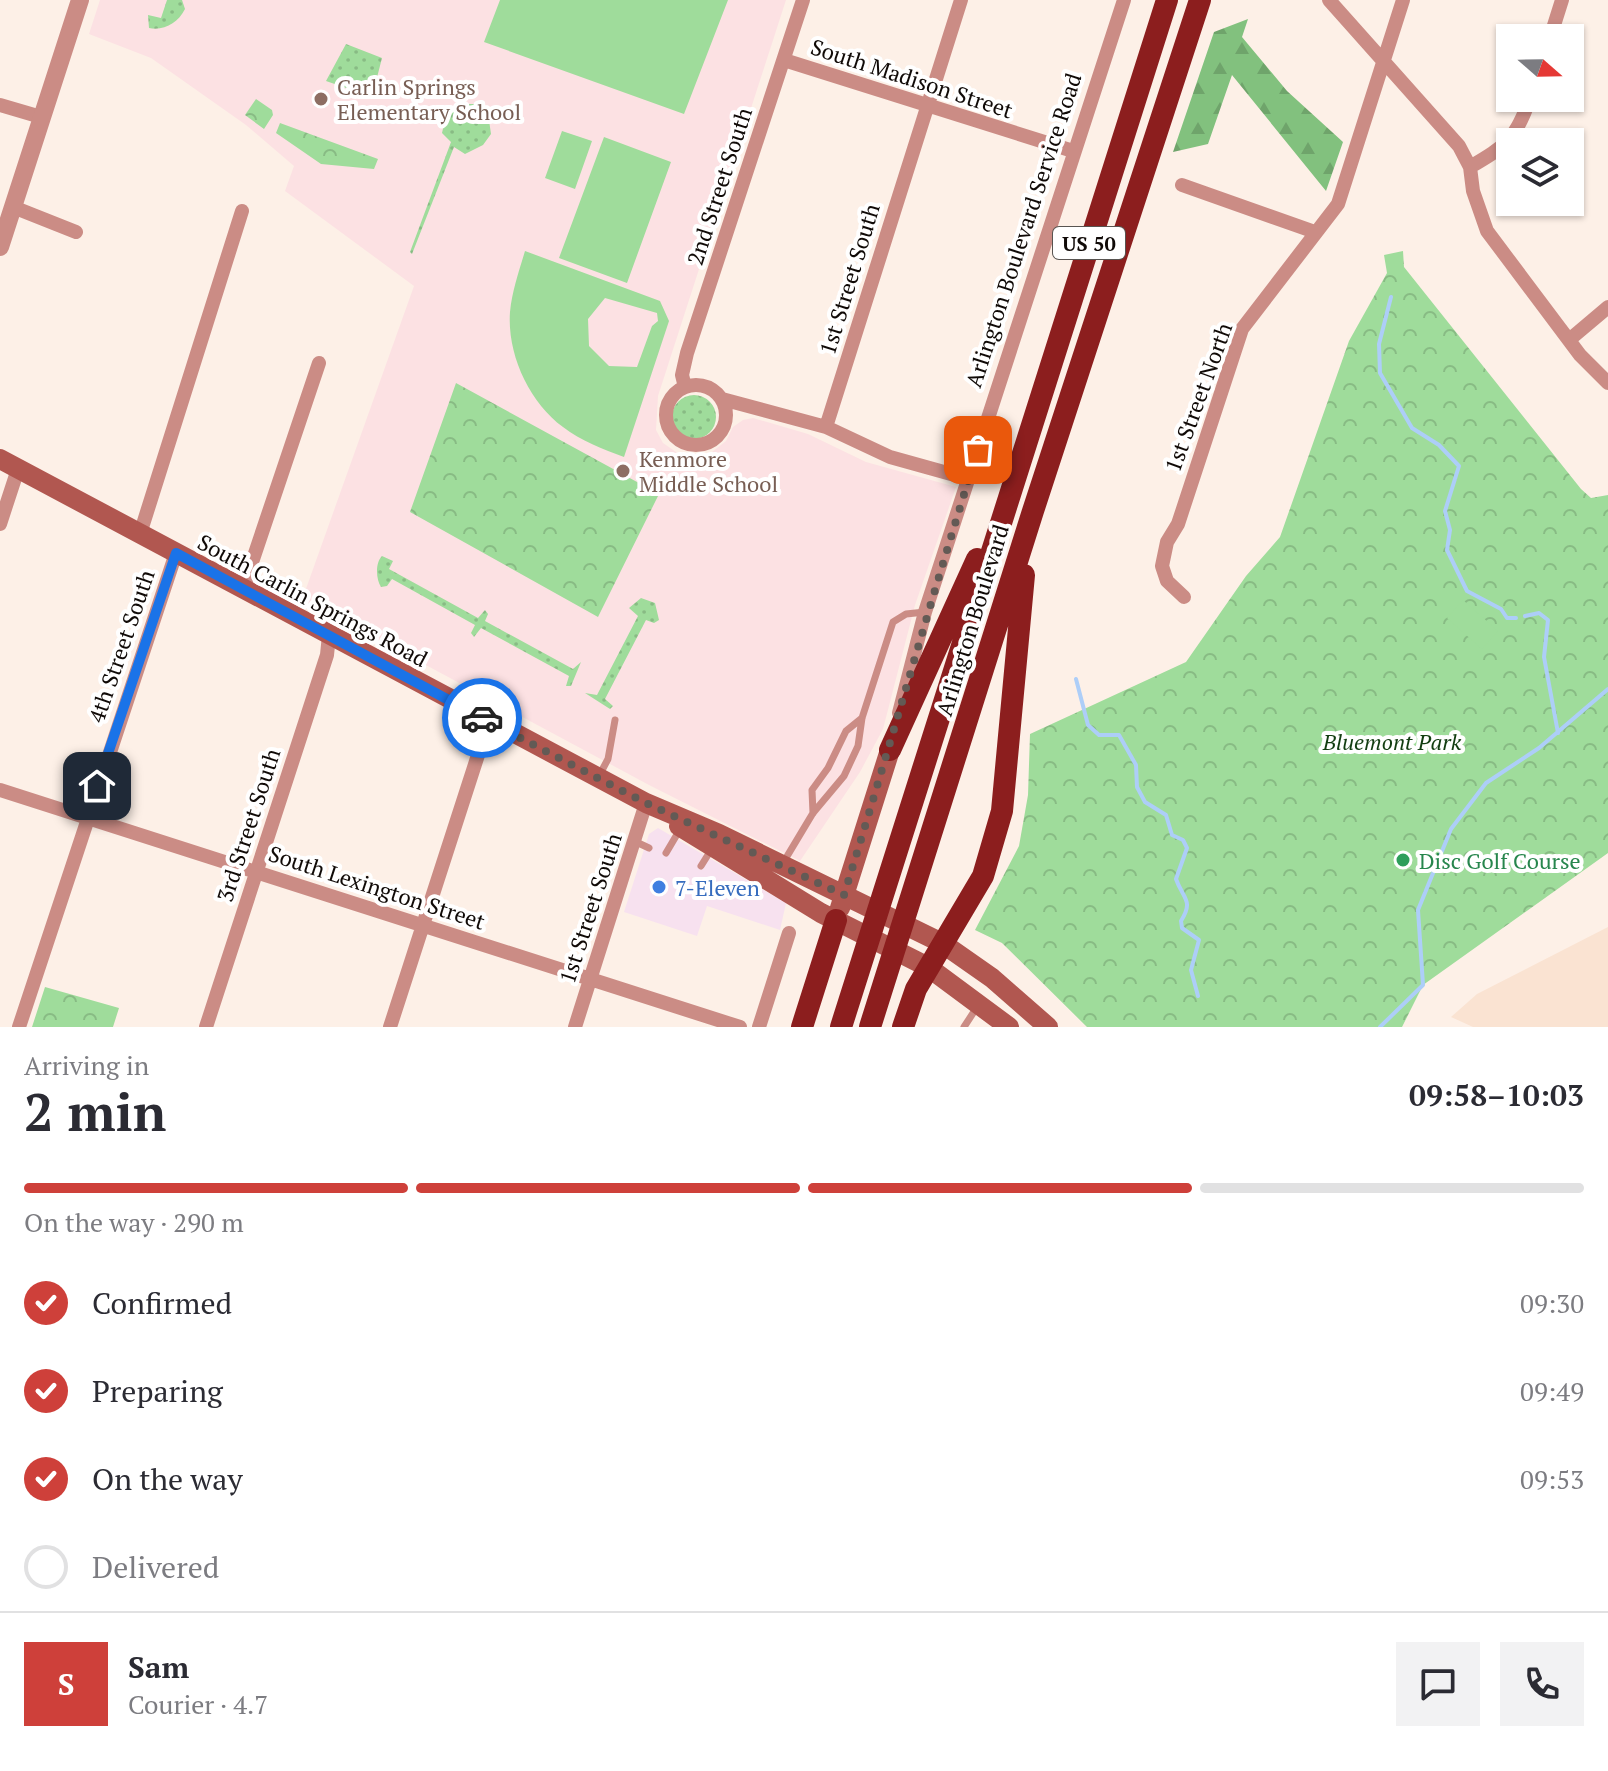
<!DOCTYPE html>
<html lang="en">
<head>
<meta charset="utf-8">
<style>
	:root { --surface:#fff; --page:#f2f2f3; --text:#2b2b33; --muted:#7c7c81; --line:#e1e1e2; --accent:#ce403a }
	body { margin:0; font-family:"PT Serif",serif; background:var(--page); color:var(--text); height:100vh; display:flex; flex-direction:column; font-size:30px; white-space:nowrap }
	* { box-sizing:border-box; margin:0 }
	p { font-size:26px; color:var(--muted) }
	.icon { flex:none; width:44px; height:44px; fill:none; stroke:currentColor; stroke-width:2; stroke-linecap:round; stroke-linejoin:round }
	.map { position:relative; height:1027px; overflow:hidden }
	.panel { display:flex; flex-direction:column; background:var(--surface); flex:1 }
	.panel>* { flex:none }
	.needle { width:52px; rotate:110deg }
	.controls { position:absolute; left:1496px; top:24px; display:grid; gap:16px }
	.controls a { display:grid; place-items:center; width:88px; height:88px; border-radius:0px; background:var(--surface); box-shadow:0 2px 6px #0004; font-size:40px }
	.pin { position:absolute; display:grid; place-items:center; width:68px; height:68px; color:#fff; margin:-34px; border-radius:16px; box-shadow:0 4px 12px #0006 }
	.courier { position:absolute; display:grid; place-items:center; width:80px; height:80px; margin:-40px; border:6px solid #1a73e8; border-radius:50%; background:#fff; color:#222; box-shadow:0 2px 10px #0007 }
	.summary em { font-style:normal; font-weight:700 }
	.summary div { display:flex; flex-direction:column-reverse }
	.summary { display:flex; align-items:center; justify-content:space-between; height:136px; padding:0 24px }
	h1 { font-size:52px; font-weight:700; line-height:60px }
	.bar { display:grid; grid-template-columns:repeat(4,1fr); gap:12px 8px; align-content:center; height:96px; padding:0 24px }
	.bar i { height:10px; border-radius:6px; background:var(--line) }
	.bar .selected { background:var(--accent) }
	.bar p { grid-column:span 4 }
	.line { display:flex; align-items:center; gap:20px; padding:0 24px; border-top:2px solid var(--line) }
	.line div { flex:1 }
	.round { display:grid; place-items:center; flex:none; width:84px; height:84px; border-radius:0px; background:var(--page) }
	ol { padding:0 24px; list-style:none }
	li { display:flex; align-items:center; gap:24px; height:88px }
	li p { margin-inline-start:auto }
	li .icon { padding:8px; border-radius:50%; background:var(--accent); color:#fff; stroke-width:4 }
	li:last-child { color:var(--muted) }
	li i { width:44px; height:44px; border:4px solid var(--line); border-radius:50% }
	.map>svg:first-child { display:block }
	.commercial { fill:#f7e1ef }
	.built { fill:#fae3d2 }
	.education { fill:#fce1e3 }
	.grass { fill:url(#grass-dots) }
	.forest { fill:url(#forest-firs) }
	.park { fill:url(#park-crowns) }
	.pitch { fill:#9fdc9b; fill-rule:evenodd }
	.lines { fill:none; stroke-linecap:round; stroke-linejoin:round }
	.stream { stroke:#adcef8; stroke-width:4 }
	.service { stroke:#cb8c85; stroke-width:7 }
	.minor { stroke:#cb8c85; stroke-width:14 }
	.tertiary { stroke:#cb8c85; stroke-width:18 }
	.secondary { stroke:#b15750; stroke-width:20 }
	.trunk { stroke:#8c1e1e; stroke-width:22 }
	.done { stroke:#635a55; stroke-width:8; stroke-dasharray:0 14.4 }
	.route { stroke:#1a73e8; stroke-width:10 }
	.education-dot { fill:#8d6e63; stroke:#fff; stroke-width:3 }
	.leisure-dot { fill:#2e9e5b; stroke:#fff; stroke-width:3 }
	.shop-dot { fill:#3f7fe0; stroke:#fff; stroke-width:3 }
	.labels { text-anchor:middle; dominant-baseline:central; stroke-width:8; stroke-linejoin:round; paint-order:stroke }
	.shield { fill:#fff; stroke:#585451; stroke-width:2 }
	.shield-label { font-size:20px; font-weight:bold; fill:#100a07 }
	.street-label { font-size:22px; fill:#100a07; stroke:#fff }
	.education-label { font-size:22px; fill:#785e54; stroke:#fff; text-anchor:start }
	.park-label { font-size:22px; font-style:italic; fill:#123d11; stroke:#fff }
	.leisure-label { font-size:22px; fill:#27864d; stroke:#fff; text-anchor:start }
	.shop-label { font-size:22px; fill:#366cbe; stroke:#fff; text-anchor:start }
</style>
</head>
<body>
<div class="map">
<svg width="1608" height="1027" viewBox="0 0 1608 1027">
	<defs>
		<pattern id="grass-dots" width="8" height="8" patternUnits="userSpaceOnUse" patternTransform="scale(2)"><rect width="8" height="8" fill="#9fdc9b"/><path d="M2 2h.1M6 6h.1" fill="none" stroke="#88bb84" stroke-width="1.8" stroke-linecap="round"/></pattern>
		<pattern id="forest-firs" width="22" height="20" patternUnits="userSpaceOnUse" patternTransform="scale(2)"><rect width="22" height="20" fill="#82c17e"/><path d="M5 1l3.5 6h-7zM16 11l3.5 6h-7z" fill="#6fa46b"/></pattern>
		<pattern id="park-crowns" width="20" height="18" patternUnits="userSpaceOnUse" patternTransform="scale(2)"><rect width="20" height="18" fill="#9fdc9b"/><path d="M2 6a3 3 0 1 1 6 0M12 15a3 3 0 1 1 6 0" fill="none" stroke="#88bb84"/></pattern>
	</defs>
	<rect width="100%" height="100%" fill="#fdf0e7"/>
	<path class="commercial" d="M658,828L786,903L780,930L707,906L697,936L624,912L649,834Z"/>
	<path class="built" d="M1608,927V1027H1473L1451,1017L1477,994Z"/>
	<path class="education" d="M100,0H786L658,396L656,430L663,443L679,454L694,456L712,452L726,441L733,427L743,420L753,418L808,434L866,462L956,487L915,605L883,729L860,772L800,861L649,785L357,628L347,619L302,600L414,286L285,191L294,166L246,125L151,58L89,34Z"/>
	<path class="grass" d="M167,0H182L185,9C178,23 164,31 149,28L148,15L161,18Z
		M346,44L382,58L372,97L326,81Z
		M461,104H474L488,113L491,134L483,145L465,154L454,147L412,254L410,252L451,142L442,133C445,120 449,111 461,104Z
		M672 417a22 22 0 1 1 44 0a22 22 0 1 1-44 0Z
		M382,556L393,561L389,569L478,618L485,610L488,614L485,621L573,669L581,662L571,686H566L569,676L481,628L474,637L471,633L475,625L392,579L387,586L381,587C376,579 375,563 382,556Z
		M641,598L655,603L659,620L654,623L646,620L605,699L613,706L610,709L585,693L597,695L638,616L629,608Z"/>
	<path class="forest" d="M1248,19L1242,37L1287,91L1343,142L1326,191L1232,75L1208,144L1173,152L1214,32Z"/>
	<path class="park" d="M256,99L272,110L273,115L264,129L245,115Z
		M280,123L378,159L374,169L321,164L276,133Z
		M1403,251L1404,267L1581,489L1591,498L1608,495V853L1423,985L1402,1027H1087L1002,943L975,930L1019,846L1028,795L1030,734L1186,662L1246,576L1280,537L1349,341L1387,273L1384,255Z
		M456,383L659,494L598,617L410,512Z
		M45,987L119,1008L113,1027H32Z"/>
	<path class="pitch" d="M500,0H728L684,114L484,42Z
		M562,131L592,141L575,189L545,178Z
		M604,137L671,162L627,283L559,258Z
		M525,251L660,301L669,321L624,457C603,449 581,441 563,427C529,402 507,354 510,312C512,291 519,271 525,251ZM605,298L657,313L658,321L652,326L637,367L609,366L589,346L588,319Z
		M1463,600L1498,631L1482,649L1447,618Z"/>
	<g class="lines">
		<path class="stream" d="M1391,297L1379,344L1380,373L1412,428L1439,445L1459,466L1445,511L1450,530L1447,550L1467,591L1501,609L1507,618H1516
			M1525,616L1539,613L1548,620L1544,657L1558,733
			M1076,679L1088,725L1099,735H1119L1136,765L1137,787L1145,802L1166,815L1172,835L1183,840L1187,848L1176,879C1183,899 1194,900 1181,921L1182,928L1199,940L1191,970L1198,996
			M1380,1027L1423,985L1418,910L1451,829L1486,783L1539,748L1608,689"/>
		<path class="service" d="M600,774L608,759L615,720
			M813,813L812,790L828,768L846,731L862,718
			M634,841L649,848
			M666,853L679,831
			M783,863L813,813L844,776L858,746L862,718L893,622L906,614L925,612
			M701,866L711,850
			M964,1027L977,1007"/>
		<path class="minor" d="M961,0L826,427L890,457L969,479
			M1329,0L1459,146L1470,167L1473,191L1487,231L1580,355L1608,383
			M1550,38L1562,0
			M784,60L1073,151
			M0,105L41,117
			M1470,167C1506,146 1516,139 1530,98
			M1182,185L1315,232
			M13,207L76,232
			M1569,340L1608,307
			M666 415a30 30 0 1 1 60 0a30 30 0 1 1-60 0Z
			M685,387L682,375L687,353L803,0
			M722,399L826,427
			M0,524L18,469
			M140,534L242,211
			M243,589L319,363
			M1184,597L1167,581L1162,566L1167,542L1178,524L1242,329L1338,204L1403,0
			M899,713L925,612L1124,0
			M0,790L740,1027
			M19,1027L176,553
			M206,1027L327,655L329,635
			M390,1027L489,721
			M575,1027L646,803
			M759,1027L789,933"/>
		<path class="tertiary" d="M0,247L80,0"/>
		<path class="secondary" d="M0,459L646,803L719,834L942,943L992,978L1048,1027
			M679,826L821,913L928,967L1009,1027
			M840,908L890,750"/>
		<path class="trunk" d="M890,750L977,559
			M802,1027L836,920
			M841,1027L1167,0
			M870,1027L1033,511L1200,0
			M903,1027L916,989L983,876L1002,811L1024,575"/>
	</g>
	<g class="lines">
		<path class="done" d="M482,718L646,803L844,895C890,747 931,598 978,450"/>
		<path class="route" d="M97,786L176,553L482,718"/>
	</g>
	<g class="education-dot">
		<circle cx="321" cy="99" r="8"/>
		<circle cx="623" cy="471" r="8"/>
	</g>
	<circle class="leisure-dot" cx="1403" cy="860" r="8"/>
	<circle class="shop-dot" cx="659" cy="887" r="8"/>
	<g class="labels">
		<rect class="shield" x="1053" y="227" width="72" height="32" rx="6"/>
		<g class="shield-label">
			<text x="1089" y="243">US 50</text>
		</g>
		<g class="street-label">
			<text transform="translate(912 78) rotate(18)">South Madison Street</text>
			<text transform="translate(719 186) rotate(-72)">2nd Street South</text>
			<text transform="translate(1023 230) rotate(-72)">Arlington Boulevard Service Road</text>
			<text transform="translate(849 279) rotate(-73)">1st Street South</text>
			<text transform="translate(1198 397) rotate(-70)">1st Street North</text>
			<text transform="translate(313 600) rotate(28)">South Carlin Springs Road</text>
			<text transform="translate(972 620) rotate(-73)">Arlington Boulevard</text>
			<text transform="translate(121 646) rotate(-71)">4th Street South</text>
			<text transform="translate(248 825) rotate(-72)">3rd Street South</text>
			<text transform="translate(377 887) rotate(18)">South Lexington Street</text>
			<text transform="translate(590 908) rotate(-72)">1st Street South</text>
		</g>
		<g class="education-label">
			<text x="337" y="86">Carlin Springs<tspan x="337" dy="25">Elementary School</tspan></text>
			<text x="639" y="458">Kenmore<tspan x="639" dy="25">Middle School</tspan></text>
		</g>
		<g class="park-label">
			<text x="1392" y="741">Bluemont Park</text>
		</g>
		<g class="leisure-label">
			<text x="1419" y="860">Disc Golf Course</text>
		</g>
		<g class="shop-label">
			<text x="675" y="887">7-Eleven</text>
		</g>
	</g>
</svg>
<div class="controls">
<a><svg class="needle" viewBox="-14 -14 28 28"><path d="M0-13l5 13h-10z" fill="#e53935"/><path d="M0 13l5-13h-10z" fill="#7c7c81"/></svg></a>
<a><svg class="icon" aria-label="layers" viewBox="0 0 24 24"><path d="M12 4l9 5-9 5-9-5zM3 14l9 5 9-5"/></svg></a>
</div>
<div class="pin" style="left:978px;top:450px;background:#ea580c"><svg class="icon" aria-label="bag" viewBox="0 0 24 24"><path d="M5 8h14l-1 12H6zM9 8a3 3 0 0 1 6 0"/></svg></div>
<div class="pin" style="left:97px;top:786px;background:#1f2937"><svg class="icon" aria-label="home" viewBox="0 0 24 24"><path d="M3 11l9-7 9 7M6 9v11h12V9"/></svg></div>
<div class="courier" style="left:482px;top:718px"><svg class="icon" aria-label="car" viewBox="0 0 24 24"><path d="M5 17H2v-5l4-1 3-4h7l3 4 3 1v5h-3M9 17h6M6 11h13"/><circle cx="7" cy="17" r="2"/><circle cx="17" cy="17" r="2"/></svg></div>
</div>
<section class="panel">
<div class="summary"><div><h1>2 min</h1><p>Arriving in</p></div><em>09:58–10:03</em></div>
<div class="bar"><i class="selected"></i><i class="selected"></i><i class="selected"></i><i></i><p>On the way · 290 m</p></div>
<ol>
<li><svg class="icon" aria-label="check" viewBox="0 0 24 24"><path d="M5 12l5 5 9-10"/></svg>Confirmed<p>09:30</p></li>
<li><svg class="icon" aria-label="check" viewBox="0 0 24 24"><path d="M5 12l5 5 9-10"/></svg>Preparing<p>09:49</p></li>
<li><svg class="icon" aria-label="check" viewBox="0 0 24 24"><path d="M5 12l5 5 9-10"/></svg>On the way<p>09:53</p></li>
<li><i></i>Delivered</li>
</ol>
<div class="line" style="height:144px"><b class="round" style="background:var(--accent);color:#fff">S</b><div><b>Sam</b><p>Courier · 4.7</p></div><a class="round"><svg class="icon" aria-label="chat" viewBox="0 0 24 24"><path d="M4 5h16v11H9l-5 4z"/></svg></a><a class="round"><svg class="icon" aria-label="phone" viewBox="0 0 24 24"><path d="M5 4h4l2 5-3 2q2 4 5 5l2-3 5 2v4C11 20 4 13 5 4z"/></svg></a></div>
</section>
</body>
</html>
